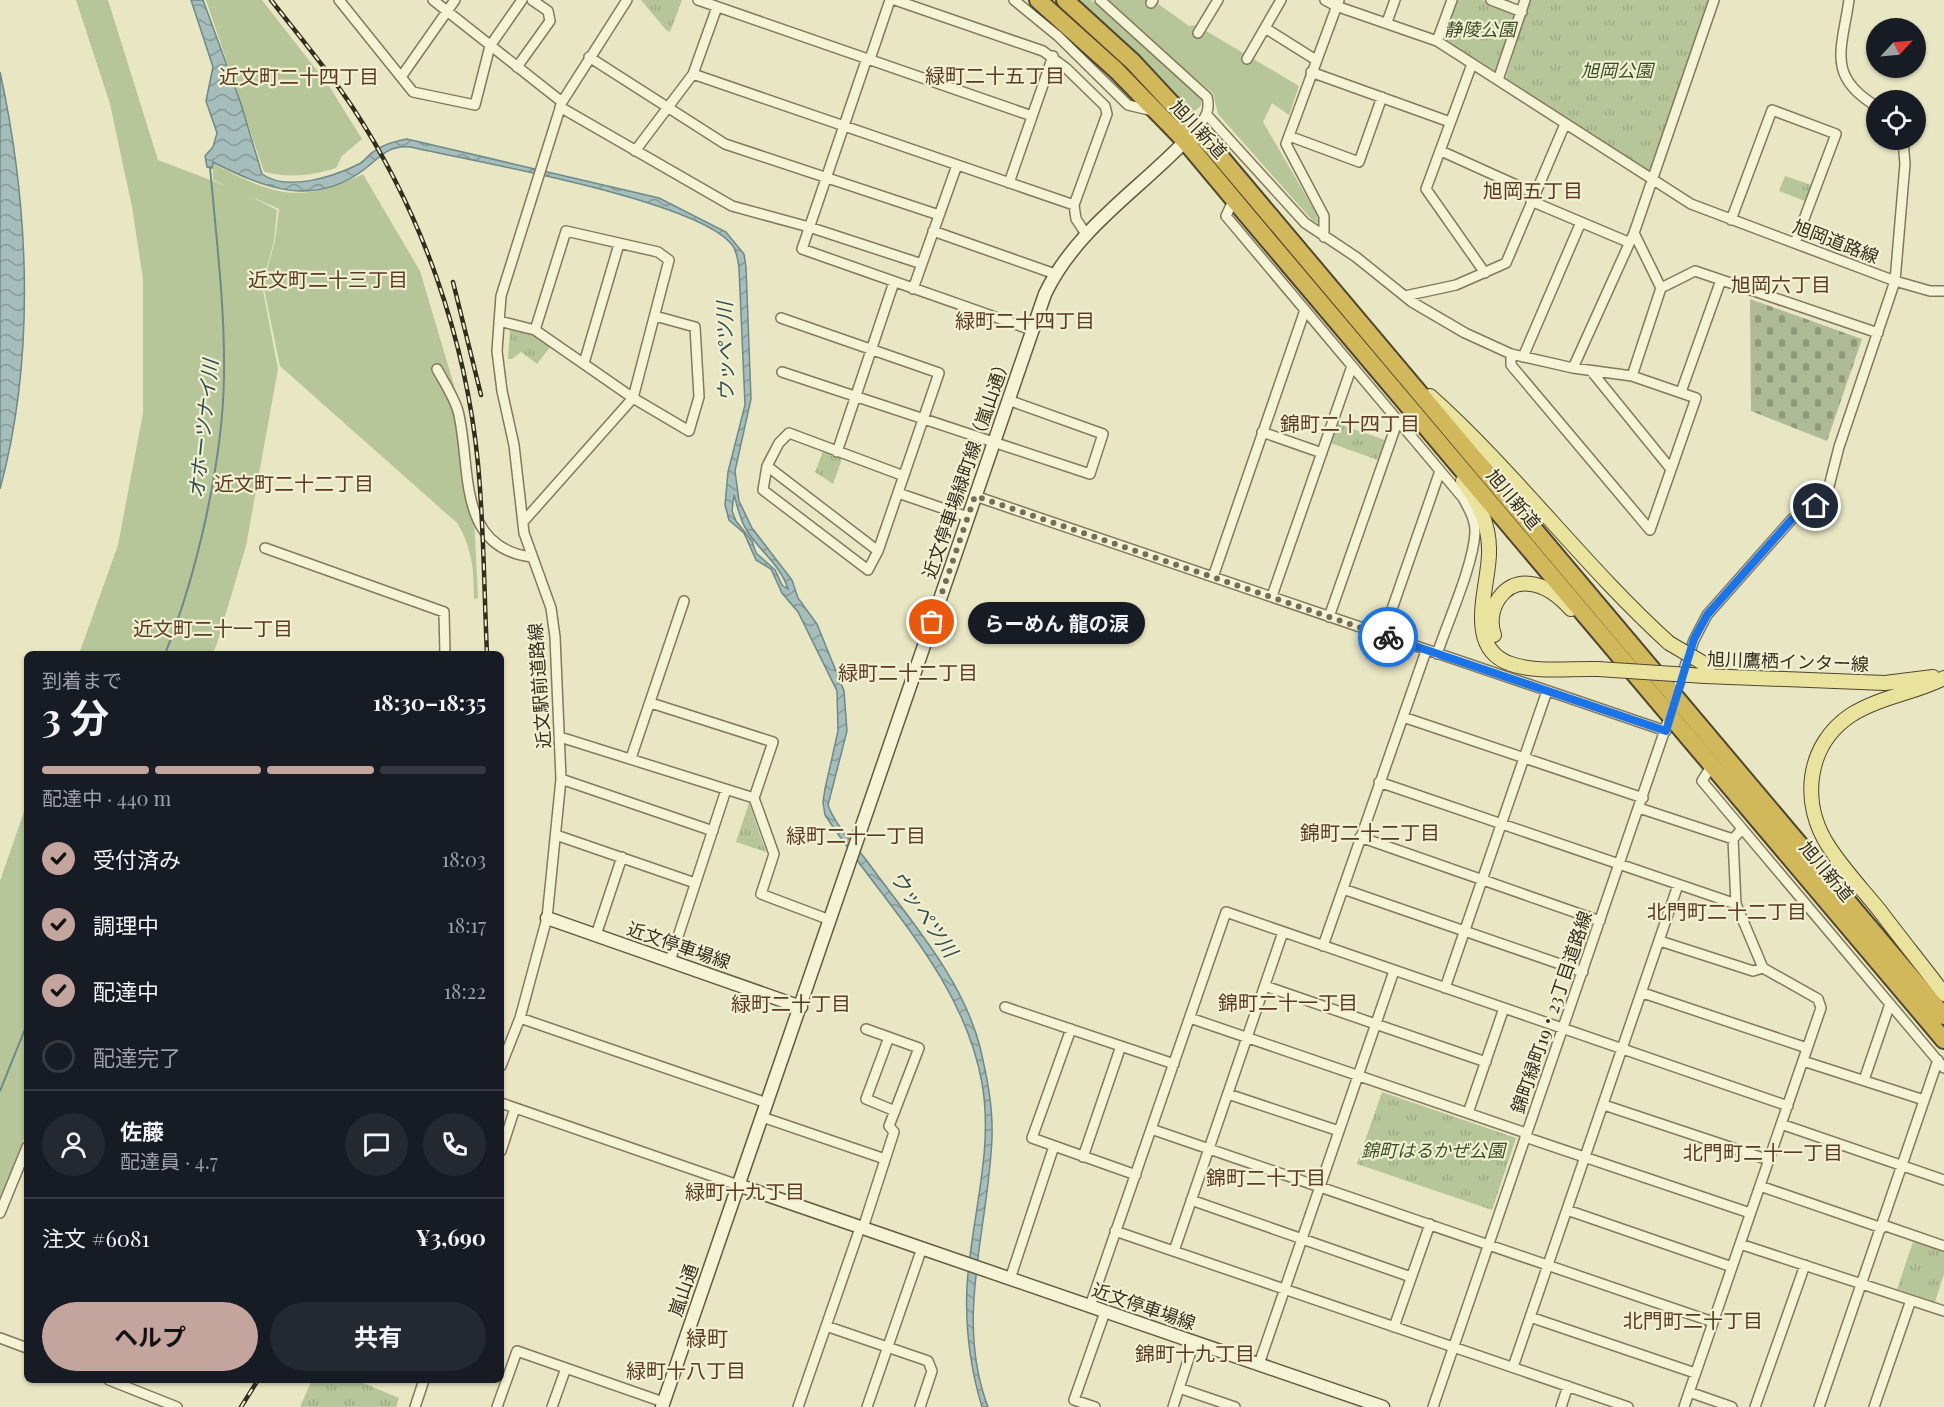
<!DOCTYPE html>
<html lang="ja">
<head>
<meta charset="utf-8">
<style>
	:root { --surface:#171b24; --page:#242831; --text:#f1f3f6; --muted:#9ea1a6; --line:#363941; --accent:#c3a59e }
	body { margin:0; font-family:"Playfair Display","Noto Sans JP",serif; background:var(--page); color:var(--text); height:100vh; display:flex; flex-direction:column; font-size:22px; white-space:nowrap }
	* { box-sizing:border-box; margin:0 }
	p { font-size:20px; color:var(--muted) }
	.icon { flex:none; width:33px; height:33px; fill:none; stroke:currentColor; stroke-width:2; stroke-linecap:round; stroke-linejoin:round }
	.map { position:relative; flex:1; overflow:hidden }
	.details { position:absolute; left:24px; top:651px; width:480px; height:732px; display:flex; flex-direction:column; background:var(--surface); border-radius:9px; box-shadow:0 2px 4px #0004 }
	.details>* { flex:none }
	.needle { width:39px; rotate:64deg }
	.buttons { position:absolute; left:1866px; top:18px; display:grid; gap:12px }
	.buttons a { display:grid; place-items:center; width:60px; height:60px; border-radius:50%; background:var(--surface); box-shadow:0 2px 4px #0004; font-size:30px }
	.pin { position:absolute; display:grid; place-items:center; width:51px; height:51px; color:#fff; margin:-26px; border:3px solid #fff; border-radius:50%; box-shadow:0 2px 6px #0007 }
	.courier { position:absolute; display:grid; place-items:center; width:60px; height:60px; margin:-30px; border:4px solid #1a73e8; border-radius:50%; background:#fff; color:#222; box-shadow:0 2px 8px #0007 }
	.bubble { position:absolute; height:42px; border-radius:21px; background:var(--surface); box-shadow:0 2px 4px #0004; font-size:20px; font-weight:700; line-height:42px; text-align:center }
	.headline em { font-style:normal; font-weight:700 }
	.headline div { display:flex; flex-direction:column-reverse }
	.headline { display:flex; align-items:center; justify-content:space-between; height:102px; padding:0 18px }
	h1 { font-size:39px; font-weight:700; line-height:45px }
	.bar { display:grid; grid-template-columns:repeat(4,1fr); gap:9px 6px; align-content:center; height:72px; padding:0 18px }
	.bar i { height:8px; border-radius:4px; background:var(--line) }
	.bar .active { background:var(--accent) }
	.bar p { grid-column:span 4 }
	.line { display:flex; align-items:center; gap:15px; padding:0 18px; border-top:2px solid var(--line) }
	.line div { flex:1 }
	.round { display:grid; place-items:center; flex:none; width:63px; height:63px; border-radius:32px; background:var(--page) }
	ol { padding:0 18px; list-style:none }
	li { display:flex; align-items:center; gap:18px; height:66px }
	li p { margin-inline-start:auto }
	li .icon { padding:6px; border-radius:50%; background:var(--accent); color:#111; stroke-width:4 }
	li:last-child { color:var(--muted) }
	li i { width:33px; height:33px; border:3px solid var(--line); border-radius:50% }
	.primary-button { display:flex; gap:12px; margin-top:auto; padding:12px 18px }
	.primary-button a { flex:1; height:69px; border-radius:36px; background:var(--accent); color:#111; font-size:24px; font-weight:700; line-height:69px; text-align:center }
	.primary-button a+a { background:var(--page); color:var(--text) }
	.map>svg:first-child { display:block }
	.grass { fill:#b6c698 }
	.cemetery { fill:url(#cemetery-stones) }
	.park { fill:url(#park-tufts) }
	.water { fill:url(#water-waves); stroke:#6d8989; stroke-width:1.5; fill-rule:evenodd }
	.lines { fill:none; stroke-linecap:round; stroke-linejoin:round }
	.stream { stroke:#6d8989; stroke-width:2 }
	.street-casing { stroke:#82795c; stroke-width:12 }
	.secondary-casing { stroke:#635a3f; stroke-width:15 }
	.primary-casing { stroke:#504630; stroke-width:16 }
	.highway-casing { stroke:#504630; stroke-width:20 }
	.street { stroke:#f5f3d5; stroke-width:9 }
	.secondary { stroke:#f5f3d5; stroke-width:12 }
	.primary { stroke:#e9e39e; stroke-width:14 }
	.highway { stroke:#d1b85b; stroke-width:16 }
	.rail-casing { stroke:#332d1e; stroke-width:4.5 }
	.rail { stroke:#f1f0d2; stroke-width:2; stroke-dasharray:7; stroke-linecap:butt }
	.primary-bridge-casing { stroke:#504630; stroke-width:16; stroke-linecap:butt }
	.primary-bridge { stroke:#e9e39e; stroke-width:14 }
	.done { stroke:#736e58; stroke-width:6; stroke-dasharray:0 10.8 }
	.route { stroke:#1a73e8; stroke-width:8 }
	.labels { text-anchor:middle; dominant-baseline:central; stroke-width:4.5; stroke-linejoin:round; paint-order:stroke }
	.park-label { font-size:18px; font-style:italic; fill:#3b4d27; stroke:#f1f0d2 }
	.street-label { font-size:18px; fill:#332d1e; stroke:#f1f0d2 }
	.neighbourhood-label { font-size:20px; fill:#5b3b22; stroke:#f1f0d2 }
	.water-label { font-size:20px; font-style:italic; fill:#2f4c51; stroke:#f1f0d2 }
	.quarter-label { font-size:21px; fill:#5b3b22; stroke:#f1f0d2 }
</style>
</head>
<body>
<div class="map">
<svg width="1944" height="1407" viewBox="0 0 1944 1407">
	<defs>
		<pattern id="cemetery-stones" width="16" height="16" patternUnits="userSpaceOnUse" patternTransform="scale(1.5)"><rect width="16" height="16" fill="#afbb97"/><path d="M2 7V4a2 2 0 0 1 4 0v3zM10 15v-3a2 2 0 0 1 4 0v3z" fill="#8f987b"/></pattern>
		<pattern id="park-tufts" width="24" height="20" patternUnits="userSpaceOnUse" patternTransform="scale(1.5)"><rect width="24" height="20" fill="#b6c698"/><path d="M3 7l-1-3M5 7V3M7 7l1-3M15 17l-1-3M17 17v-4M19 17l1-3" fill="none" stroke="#9daa83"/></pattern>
		<pattern id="water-waves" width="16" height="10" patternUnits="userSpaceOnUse" patternTransform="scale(1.5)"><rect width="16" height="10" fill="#a5bdbb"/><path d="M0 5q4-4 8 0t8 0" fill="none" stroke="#879a97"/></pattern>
	</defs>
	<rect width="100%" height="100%" fill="#e9e7c3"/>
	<path class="grass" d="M76,0H108L158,160L226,186L213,180V163C272,195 300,205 363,174L420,271L458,399L472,476L478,598L474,599C474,571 472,547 457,523L280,366L263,284L275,241L279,209L250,196L277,210L274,241L262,285L278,369L246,546L217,643L213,654H79L118,545L143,413V279L132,207L110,104Z
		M206,0H262L329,86L362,139L342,156L336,168C310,176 291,178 264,172Z
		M1075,0H1091L1202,96L1201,106L1192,113Z
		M1103,0H1153L1189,26L1196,25L1299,86L1289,115L1272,103L1263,122L1316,213L1319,224L1312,220L1218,114L1213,93Z
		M27,803V1132L0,1199V881Z"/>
	<path class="cemetery" d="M1750,299L1862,339L1827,441L1751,411Z"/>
	<path class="park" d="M641,0H682L670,32L666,30Z
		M1456,0H1482L1517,13L1495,71L1443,38Z
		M1529,0H1715L1655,178L1506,78Z
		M1785,176L1811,185L1805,201L1779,191Z
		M510,328L532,334L550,347L537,364L521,352L512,359H508Z
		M1336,423L1385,440L1378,460L1330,443Z
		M823,451L842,459L833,484L815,472Z
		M749,803L766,852L736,842Z
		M1382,1092L1516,1138L1492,1210L1357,1164Z
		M1913,1242L1944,1252V1274L1935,1302L1897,1289Z
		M312,1380H356L399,1398L396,1407H300Z"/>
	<path class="water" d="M191,0H203L241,104L262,174C287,192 333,177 359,164C365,161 368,155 373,152C383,144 395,141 407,139L659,198L726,232L744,254L746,267L751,399L735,471L739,501L752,528L792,580L798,598L817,624L844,691L847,731L828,805C835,825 854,844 867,861C908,918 962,977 980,1047C987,1077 993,1106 992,1137C989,1227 954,1318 988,1407H982C970,1367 965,1328 967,1286C971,1219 994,1151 982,1083C963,977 882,902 825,815L823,802L825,789L838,731L837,691L798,612L782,593L771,569L756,560L744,533L729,520L725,505L728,472L745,405L739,268C738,261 737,252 733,246C700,200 472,161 410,147C389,145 381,156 366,168C314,209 264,188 213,162L212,168L207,167L205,156L213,147L217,133L206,101L213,67ZM734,495C738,508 740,520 747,531C760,551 781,566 788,589L782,585L775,570L756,553L752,541L736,521L732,511Z
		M0,72C29,205 36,357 0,489Z"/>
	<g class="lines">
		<path class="stream" d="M165,654C197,574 223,461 224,375C225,306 216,236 210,167
			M0,1091L27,1024"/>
		<g class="street-casing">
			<path id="street" d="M339,0L413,92L475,105L490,46L522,0
				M433,0L562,102
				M698,0L1032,116
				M895,0L1043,51L1066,68L1105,106L1107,114L1074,205L1076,219L1086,234
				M1014,0L1058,36L1128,105L1153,111
				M1100,0L1207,97C1211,112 1204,119 1196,130
				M1325,0L1336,6L1437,41L1691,204L1895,281L1930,291H1944
				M1491,0L1522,12
				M1849,0C1842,49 1826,76 1876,106
				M1151,3L1153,0
				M1387,22L1395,0
				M1265,28L1316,60
				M1198,33L1218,0
				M1437,41L1452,0
				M589,57L725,144L939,215
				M867,58L802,249L1032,330
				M870,59L890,0
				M1247,59L1281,0
				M1472,64L1426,189L1485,273
				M517,67L550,21L548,11L532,0
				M1311,72L1450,122
				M693,74L1074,205
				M401,77L455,0
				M1498,80L1525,0
				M560,107L732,206L809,227L922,264
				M1207,115L1305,223L1356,257L1412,302L1465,333L1511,354L1573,368L1632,376L1696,398L1650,530
				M1289,136L1359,162L1382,97
				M635,151L693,74L717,7
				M1441,151L1534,193
				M1009,183L1053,56
				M1234,199L1226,216L1463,498C1469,509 1476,521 1475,533C1473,566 1448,621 1437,654
				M1531,201L1628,242
				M1731,220L1772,110L1836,134L1795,243
				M933,231L1055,274
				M1324,237V216L1286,144L1339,0
				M1661,288L1695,271L1878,333
				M913,289L957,165
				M1405,296L1456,285L1506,263L1565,124
				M499,321L535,330L633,398L689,431L699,397L695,327L655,316
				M1511,354V365L1650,530
				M1523,357L1581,222
				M584,363L619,244
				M1573,368L1634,233L1714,0
				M437,369C444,382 454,397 458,411C472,466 455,548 532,557
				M782,372L1090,474L1103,434L1008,400
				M1592,372L1670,468
				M1632,376L1661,288L1634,233
				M1681,392L1721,280
				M1262,432L1322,453
				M837,452L894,282
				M767,466L763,490L868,570L878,551L939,373L781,318
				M898,493L968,517
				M975,496L1666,731
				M523,522L633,398L669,260L658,252L566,231L535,330
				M265,548L444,612L445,654
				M878,551L767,466L779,443L789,433L904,476
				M1213,577L1305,310
				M1272,596L1352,366
				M1329,617L1398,420
				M1383,635L1440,471
				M1674,698L1694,640L1707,615L1792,519L1816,506L1827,494L1839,447L1895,281L1905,164L1903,140
				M651,703L773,742L754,798L774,854L761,894L830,920
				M1403,717L1643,798
				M560,737L754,798
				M631,758L684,601
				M1712,765L1702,781L1944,1068
				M561,779L713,831
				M1379,782L1736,904
				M1639,808L1733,839
				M556,835L695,883
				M1360,837L1600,921
				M1343,889L1583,972
				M596,935L622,857
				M1660,941L1753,971L1763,968
				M1323,946L1426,651
				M670,961L726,790
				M1265,986L1486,1062
				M1445,988L1547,691
				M1643,993L1807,1048
				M1005,1007L1174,1064
				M520,1018L767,1103
				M1190,1018L1526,1133
				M1071,1029L1032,1138L1136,1175
				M889,1037L866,1099L895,1111
				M1803,1061L1924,1100
				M501,1066L520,1018L547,918L561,779L555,637L551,608L524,533L514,445L502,391L497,351L501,296L562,102L627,0
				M1864,1080L1890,1004
				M1228,1094L1339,1131
				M501,1103L738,1185
				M1604,1105L1769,1160
				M1468,1113L1504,1008
				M762,1117L885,1159
				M1781,1124L1944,1180
				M1151,1129L1713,1322
				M1525,1137L1750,1213
				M501,1151L515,1108
				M1083,1157L1121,1046
				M1760,1186L1882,1228
				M1191,1200L1411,1277
				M1567,1210L1732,1267
				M0,1213L27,1147
				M1883,1225L1944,1246
				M863,1228L894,1132L889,1126L919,1048L866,1029
				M1115,1231L1628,1407
				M1740,1244L1944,1311
				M1174,1251L1283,932
				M1010,1279L1054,1146
				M1090,1306L1226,912L1788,1106
				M1530,1317L1695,1373
				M826,1326L928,1361L932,1371L920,1407
				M1394,1327L1430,1224
				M0,1338L27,1348
				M1259,1364L1394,971
				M1513,1367L1678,885
				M109,1380L177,1407
				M1179,1388L1235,1407
				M1689,1392L1732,1407
				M415,1407L424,1380
				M497,1407L517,1351L663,1402
				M552,1407L566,1368
				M798,1407L860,1228
				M867,1407L922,1248
				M1095,1407L1074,1400L1105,1312
				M1173,1407L1194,1342
				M1433,1407L1670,715
				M1561,1407L1568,1386
				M1684,1407L1821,1008L1818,999L1763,968L1736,904L1733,839L1742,829
				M1755,1407L1805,1265
				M1819,1407L1938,1060
				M1874,1407L1911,1300"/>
		</g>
		<g class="secondary-casing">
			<path id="secondary" d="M547,918L801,1007
				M738,1185L1383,1407
				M662,1407L1045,294C1077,227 1142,188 1191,135"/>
		</g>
		<g class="primary-casing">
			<path id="primary" d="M1430,396C1516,473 1584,566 1669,643
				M1463,481C1479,502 1490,526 1489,553C1489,587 1463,648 1511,664C1537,673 1570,668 1598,669
				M1494,635C1485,611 1503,579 1531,584C1547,586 1561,598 1571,609
				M1705,676L1885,683L1933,677
				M1944,678C1915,693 1879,697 1851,715C1806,745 1800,803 1829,847C1844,870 1863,890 1880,911C1901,939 1923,966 1944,994"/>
		</g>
		<g class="highway-casing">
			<path id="highway" d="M1038,0L1116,70L1185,141L1246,214L1944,1040
				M1065,0L1133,62L1213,148L1944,1016"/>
		</g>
		<use href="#street" class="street"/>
		<use href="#secondary" class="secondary"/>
		<use href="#primary" class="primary"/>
		<use href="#highway" class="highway"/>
		<g class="rail-casing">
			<path id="rail" d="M271,0C299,36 328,70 353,108C422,213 466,339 478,464C484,527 484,591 487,654
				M453,282L481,395
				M501,766V848
				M241,1407L258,1380"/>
		</g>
		<use href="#rail" class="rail"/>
		<g class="primary-bridge-casing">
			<path id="primary-bridge" d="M1669,643L1708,666
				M1598,669L1705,676"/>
		</g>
		<use href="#primary-bridge" class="primary-bridge"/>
	</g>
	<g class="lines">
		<path class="done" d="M932,622L975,496L1388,637"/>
		<path class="route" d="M1388,637L1666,731L1694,639L1707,615L1792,519L1816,506"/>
	</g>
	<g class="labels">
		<g class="park-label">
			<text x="1480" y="29">静陵公園</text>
			<text x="1617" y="70">旭岡公園</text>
			<text x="1433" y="1150">錦町はるかぜ公園</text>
		</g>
		<g class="street-label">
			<text transform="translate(1199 129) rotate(47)">旭川新道</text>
			<text transform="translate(1836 241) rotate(21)">旭岡道路線</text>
			<text transform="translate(966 467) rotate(-71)">近文停車場緑町線（嵐山通）</text>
			<text transform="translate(1514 499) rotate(50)">旭川新道</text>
			<text transform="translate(1788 661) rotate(2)">旭川鷹栖インター線</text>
			<text transform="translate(539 686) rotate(-94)">近文駅前道路線</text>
			<text transform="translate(1827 871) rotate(50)">旭川新道</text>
			<text transform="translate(679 945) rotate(19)">近文停車場線</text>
			<text transform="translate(1551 1012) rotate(-71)">錦町緑町19・23丁目道路線</text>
			<text transform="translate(683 1290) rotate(-71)">嵐山通</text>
			<text transform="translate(1144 1306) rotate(19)">近文停車場線</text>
		</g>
		<g class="neighbourhood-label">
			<text x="995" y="74">緑町二十五丁目</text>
			<text x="299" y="75">近文町二十四丁目</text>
			<text x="1533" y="189">旭岡五丁目</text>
			<text x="328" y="278">近文町二十三丁目</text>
			<text x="1781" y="283">旭岡六丁目</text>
			<text x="1025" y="319">緑町二十四丁目</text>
			<text x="1350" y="422">錦町二十四丁目</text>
			<text x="294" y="482">近文町二十二丁目</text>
			<text x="213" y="627">近文町二十一丁目</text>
			<text x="908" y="671">緑町二十二丁目</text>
			<text x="1370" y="831">錦町二十二丁目</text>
			<text x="856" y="834">緑町二十一丁目</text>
			<text x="1727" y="910">北門町二十二丁目</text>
			<text x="1288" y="1001">錦町二十一丁目</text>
			<text x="791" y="1002">緑町二十丁目</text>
			<text x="1763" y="1151">北門町二十一丁目</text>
			<text x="1266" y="1176">錦町二十丁目</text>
			<text x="745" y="1190">緑町十九丁目</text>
			<text x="1693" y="1319">北門町二十丁目</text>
			<text x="1195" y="1352">錦町十九丁目</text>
			<text x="686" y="1369">緑町十八丁目</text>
		</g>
		<g class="water-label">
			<text transform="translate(724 352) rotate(-91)">ウッペツ川</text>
			<text transform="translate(202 429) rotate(-84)">オホーツナイ川</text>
			<text transform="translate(925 913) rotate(55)">ウッペツ川</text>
		</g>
		<g class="quarter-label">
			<text x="707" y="1337">緑町</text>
		</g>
	</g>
</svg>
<div class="buttons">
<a><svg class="needle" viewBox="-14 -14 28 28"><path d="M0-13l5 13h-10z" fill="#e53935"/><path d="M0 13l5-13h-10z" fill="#9ea1a6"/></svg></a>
<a><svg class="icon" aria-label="locate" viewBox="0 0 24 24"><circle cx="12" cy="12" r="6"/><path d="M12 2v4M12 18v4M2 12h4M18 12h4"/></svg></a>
</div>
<div class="pin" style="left:932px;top:622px;background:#ea580c"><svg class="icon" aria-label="bag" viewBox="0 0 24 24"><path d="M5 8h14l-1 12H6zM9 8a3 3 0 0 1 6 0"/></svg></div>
<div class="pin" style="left:1816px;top:506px;background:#1f2937"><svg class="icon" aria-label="home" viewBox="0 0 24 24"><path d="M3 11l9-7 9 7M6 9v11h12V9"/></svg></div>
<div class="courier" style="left:1388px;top:637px"><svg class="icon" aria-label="bike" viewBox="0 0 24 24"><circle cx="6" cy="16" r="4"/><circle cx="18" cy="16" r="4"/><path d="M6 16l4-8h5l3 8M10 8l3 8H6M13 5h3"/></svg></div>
<div class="bubble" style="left:968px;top:602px;width:177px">らーめん 龍の涙</div>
<section class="details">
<div class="headline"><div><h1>3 分</h1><p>到着まで</p></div><em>18:30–18:35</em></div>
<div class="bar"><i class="active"></i><i class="active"></i><i class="active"></i><i></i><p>配達中 · 440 m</p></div>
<ol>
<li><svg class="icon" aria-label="check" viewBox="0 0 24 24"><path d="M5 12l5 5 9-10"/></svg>受付済み<p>18:03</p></li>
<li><svg class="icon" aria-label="check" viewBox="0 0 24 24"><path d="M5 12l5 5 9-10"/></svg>調理中<p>18:17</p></li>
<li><svg class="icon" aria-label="check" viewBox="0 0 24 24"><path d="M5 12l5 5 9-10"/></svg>配達中<p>18:22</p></li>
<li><i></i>配達完了</li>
</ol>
<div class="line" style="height:108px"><a class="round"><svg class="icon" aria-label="person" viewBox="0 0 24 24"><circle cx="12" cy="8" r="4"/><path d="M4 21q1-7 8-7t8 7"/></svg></a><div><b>佐藤</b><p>配達員 · 4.7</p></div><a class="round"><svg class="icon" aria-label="chat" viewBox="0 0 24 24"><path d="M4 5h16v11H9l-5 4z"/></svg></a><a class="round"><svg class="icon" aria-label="phone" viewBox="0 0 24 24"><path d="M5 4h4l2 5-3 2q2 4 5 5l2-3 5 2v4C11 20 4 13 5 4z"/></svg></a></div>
<div class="line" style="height:78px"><div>注文 #6081</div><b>¥3,690</b></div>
<div class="primary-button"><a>ヘルプ</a><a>共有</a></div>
</section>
</div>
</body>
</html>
